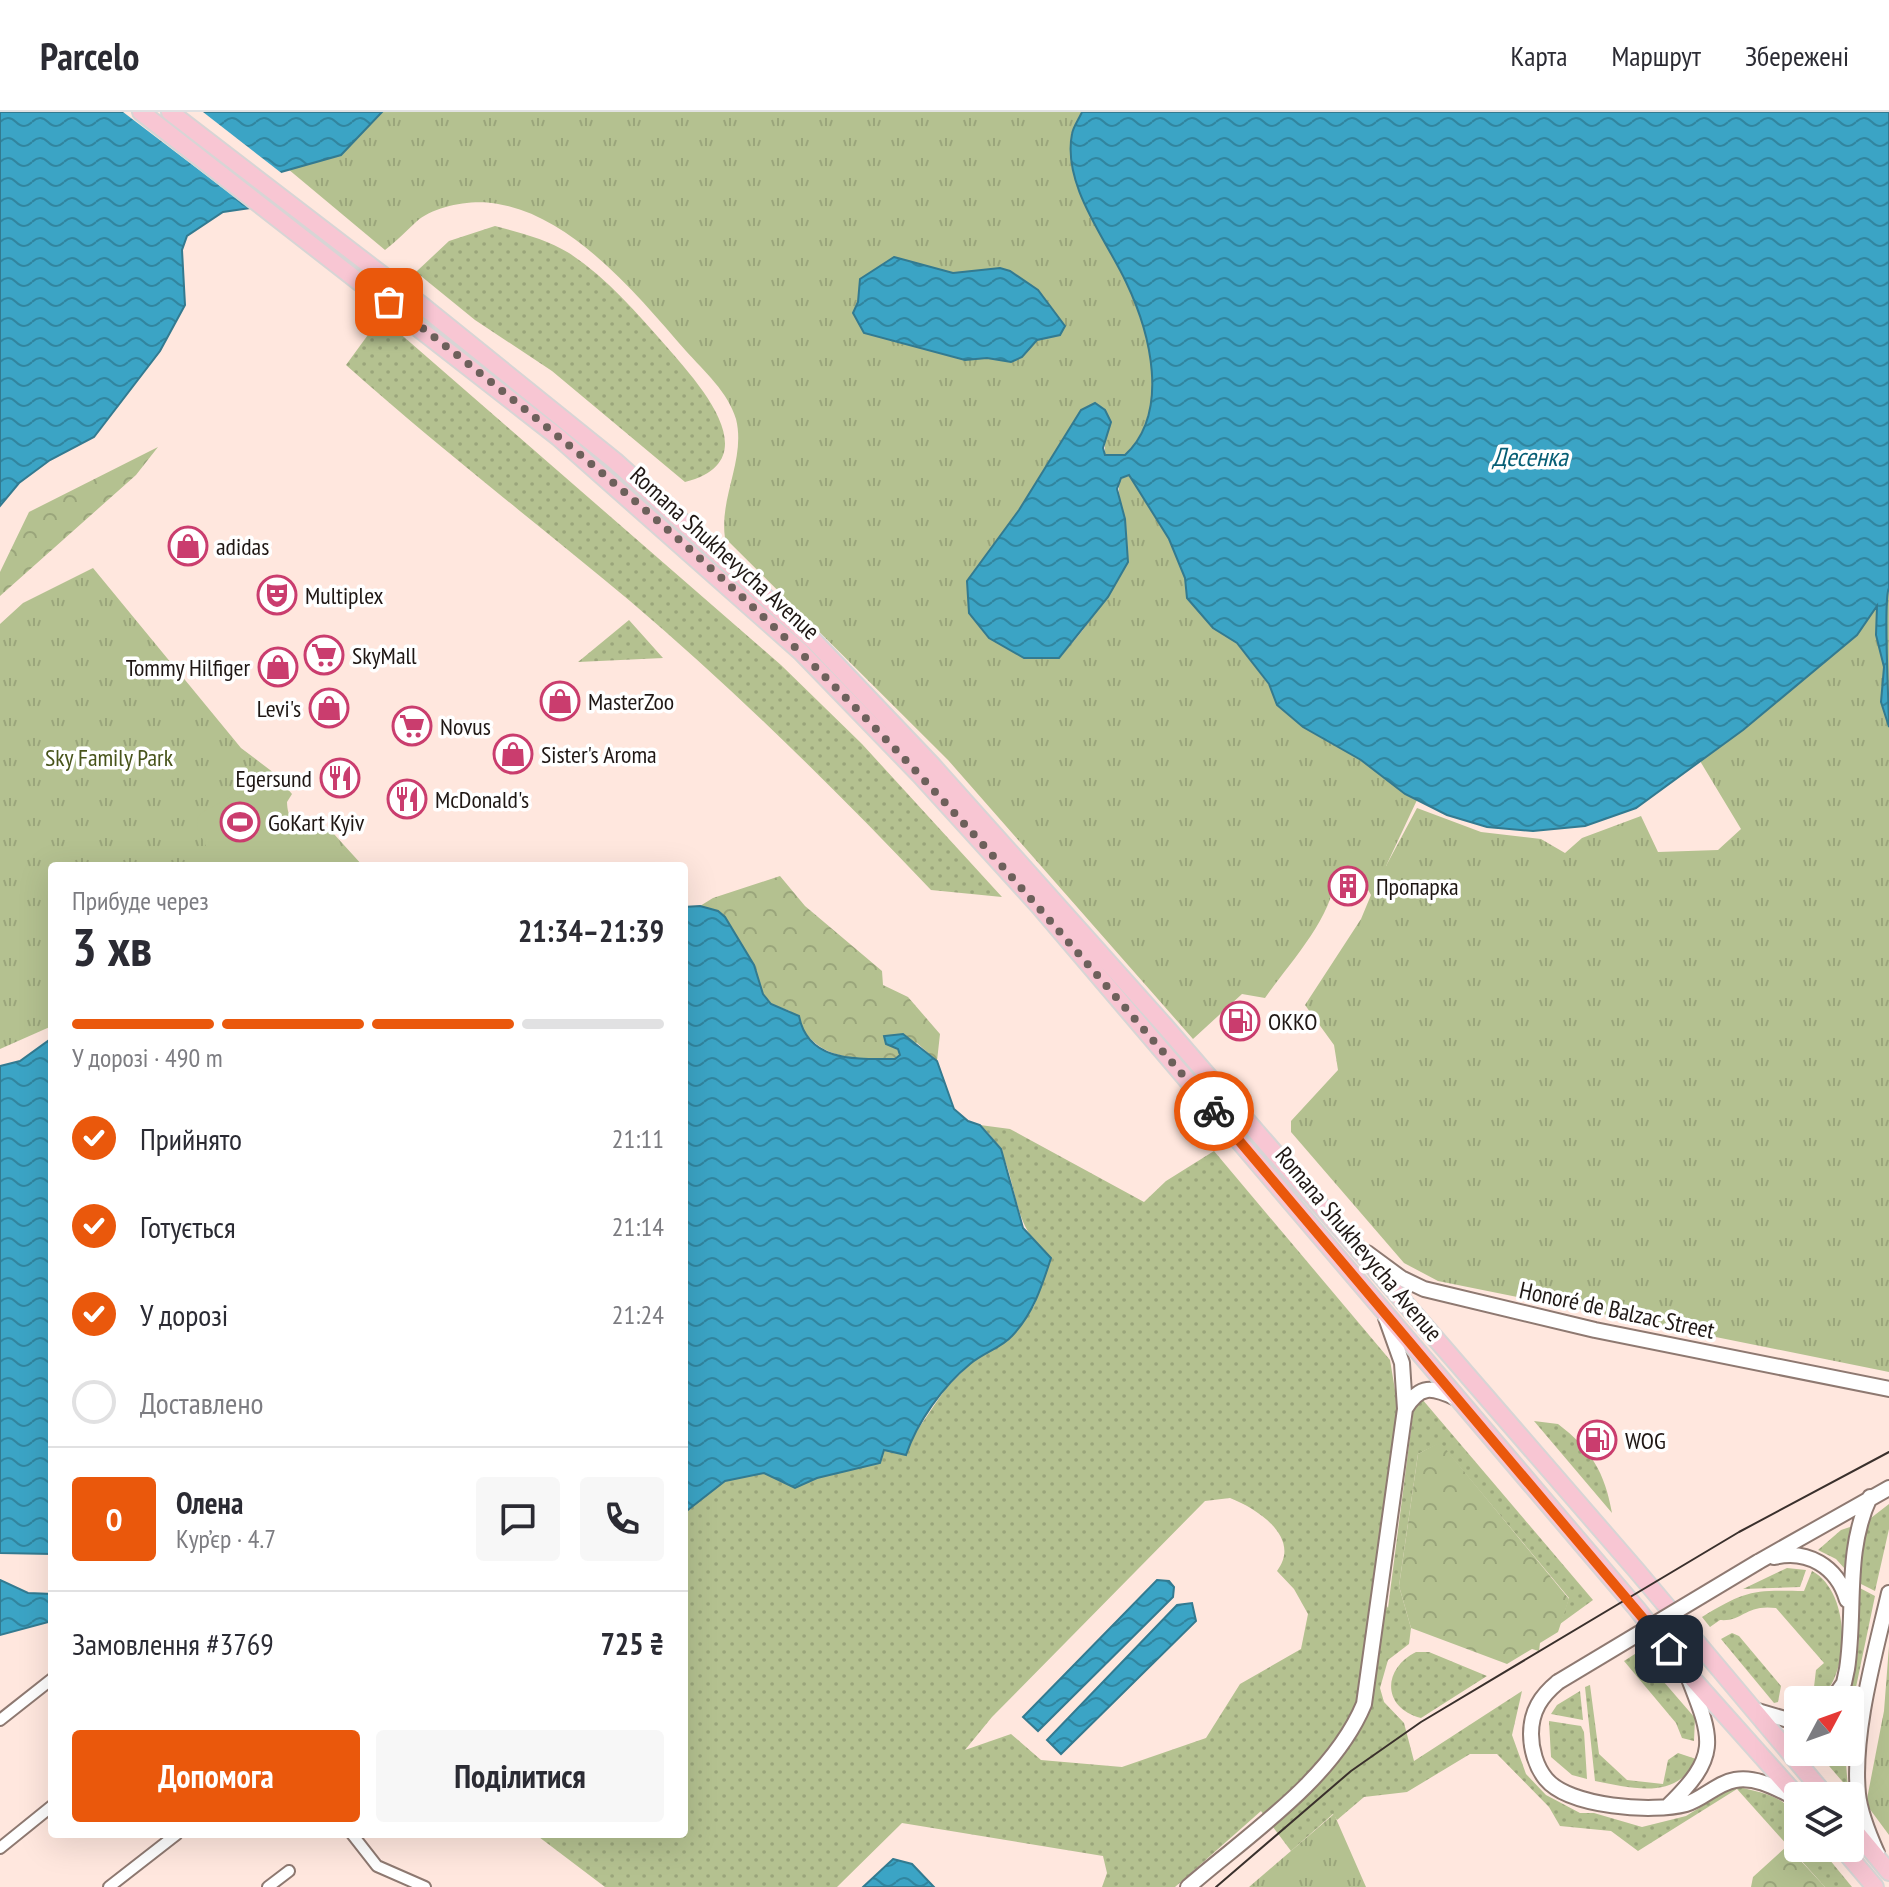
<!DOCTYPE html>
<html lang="uk">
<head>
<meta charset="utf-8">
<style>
	:root { --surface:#fff; --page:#f7f7f7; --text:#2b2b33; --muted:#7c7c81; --line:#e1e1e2; --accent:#ea580c }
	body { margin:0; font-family:"PT Sans Narrow",sans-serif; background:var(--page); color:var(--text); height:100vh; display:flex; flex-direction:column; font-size:30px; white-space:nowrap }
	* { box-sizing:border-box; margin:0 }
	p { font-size:26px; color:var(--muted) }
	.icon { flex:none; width:44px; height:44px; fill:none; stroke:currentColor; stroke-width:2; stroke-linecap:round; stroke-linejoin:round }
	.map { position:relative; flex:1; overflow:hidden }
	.details { position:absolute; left:48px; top:750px; width:640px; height:976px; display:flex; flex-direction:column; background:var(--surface); border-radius:8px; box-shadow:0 8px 32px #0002 }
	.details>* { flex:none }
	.needle { width:52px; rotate:49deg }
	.tools { position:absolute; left:1784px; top:1574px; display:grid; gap:16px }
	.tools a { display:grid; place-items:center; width:80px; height:80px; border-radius:8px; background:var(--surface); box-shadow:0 8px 32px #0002; font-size:40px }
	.pin { position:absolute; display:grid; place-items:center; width:68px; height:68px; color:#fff; margin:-34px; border-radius:16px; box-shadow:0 4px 12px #0006 }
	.courier { position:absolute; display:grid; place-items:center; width:80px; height:80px; margin:-40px; border:6px solid #ea580c; border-radius:50%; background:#fff; color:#222; box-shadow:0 2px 10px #0007 }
	.head em { font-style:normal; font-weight:800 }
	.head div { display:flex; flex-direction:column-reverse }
	.head { display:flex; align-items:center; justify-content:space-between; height:136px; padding:0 24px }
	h1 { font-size:52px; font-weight:800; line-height:60px }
	.bar { display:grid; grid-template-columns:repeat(4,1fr); gap:12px 8px; align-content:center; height:96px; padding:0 24px }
	.bar i { height:10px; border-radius:6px; background:var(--line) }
	.bar .current { background:var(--accent) }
	.bar p { grid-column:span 4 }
	.line { display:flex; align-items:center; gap:20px; padding:0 24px; border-top:2px solid var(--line) }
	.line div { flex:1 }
	.round { display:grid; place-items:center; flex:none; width:84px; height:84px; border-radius:8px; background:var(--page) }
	ol { padding:0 24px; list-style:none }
	li { display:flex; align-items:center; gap:24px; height:88px }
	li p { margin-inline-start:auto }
	li .icon { padding:8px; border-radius:50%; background:var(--accent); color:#fff; stroke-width:4 }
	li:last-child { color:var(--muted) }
	li i { width:44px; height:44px; border:4px solid var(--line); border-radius:50% }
	.button { display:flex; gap:16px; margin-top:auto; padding:16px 24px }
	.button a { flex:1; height:92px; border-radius:8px; background:var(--accent); color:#fff; font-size:32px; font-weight:800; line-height:92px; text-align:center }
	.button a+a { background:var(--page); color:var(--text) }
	header { display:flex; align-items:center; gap:48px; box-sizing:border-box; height:112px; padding:0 40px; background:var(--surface); border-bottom:2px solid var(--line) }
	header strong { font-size:38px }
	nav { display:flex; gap:44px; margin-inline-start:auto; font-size:28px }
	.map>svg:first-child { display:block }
	.grass { fill:url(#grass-dots); fill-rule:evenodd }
	.forest { fill:url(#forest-crowns) }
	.park { fill:url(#park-tufts) }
	.pitch { fill:#b4c190 }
	.water { fill:url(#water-waves); stroke:#337a90; stroke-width:2 }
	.pier { fill:#ffe7de }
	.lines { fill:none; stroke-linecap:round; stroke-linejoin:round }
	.street-casing { stroke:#8e7971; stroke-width:14 }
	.secondary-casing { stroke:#8e7971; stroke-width:18 }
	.primary-casing { stroke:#d7d5d5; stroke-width:20 }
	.street { stroke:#fff; stroke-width:10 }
	.secondary { stroke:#fff; stroke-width:14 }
	.primary { stroke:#f8c6d3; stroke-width:16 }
	.tram { stroke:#3a302c; stroke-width:2 }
	.secondary-bridge-casing { stroke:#8e7971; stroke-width:18; stroke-linecap:butt }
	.secondary-bridge { stroke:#fff; stroke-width:14 }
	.done { stroke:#6d605b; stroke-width:8; stroke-dasharray:0 14.4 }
	.route { stroke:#ea580c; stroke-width:10 }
	.labels { text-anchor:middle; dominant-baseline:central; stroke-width:7; stroke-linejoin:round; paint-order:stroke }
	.poi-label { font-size:24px; fill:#1f1714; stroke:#fff; text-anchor:start }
	.street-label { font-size:24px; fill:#1f1714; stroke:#fff }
	.park-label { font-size:24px; fill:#48541b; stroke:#fff }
	.water-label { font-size:26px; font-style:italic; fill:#065e75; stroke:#fff }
</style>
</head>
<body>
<header>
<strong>Parcelo</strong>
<nav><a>Карта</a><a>Маршрут</a><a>Збережені</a></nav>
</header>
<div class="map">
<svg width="1889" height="1775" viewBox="0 0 1889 1775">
	<defs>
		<pattern id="grass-dots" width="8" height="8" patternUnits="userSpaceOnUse" patternTransform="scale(2)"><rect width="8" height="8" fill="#b4c190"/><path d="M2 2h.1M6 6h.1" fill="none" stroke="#9aa57b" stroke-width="1.8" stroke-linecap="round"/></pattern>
		<pattern id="forest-crowns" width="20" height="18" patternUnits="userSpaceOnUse" patternTransform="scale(2)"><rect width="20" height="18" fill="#b4c190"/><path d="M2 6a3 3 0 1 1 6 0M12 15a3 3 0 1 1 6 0" fill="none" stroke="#9aa57b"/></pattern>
		<pattern id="park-tufts" width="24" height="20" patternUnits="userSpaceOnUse" patternTransform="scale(2)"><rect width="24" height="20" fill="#b4c190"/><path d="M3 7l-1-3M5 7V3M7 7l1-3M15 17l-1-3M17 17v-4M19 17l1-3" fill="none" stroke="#9aa57b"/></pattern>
		<pattern id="water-waves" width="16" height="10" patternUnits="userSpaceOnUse" patternTransform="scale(2)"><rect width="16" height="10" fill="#3ba4c5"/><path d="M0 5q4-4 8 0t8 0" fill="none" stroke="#31859f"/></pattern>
	</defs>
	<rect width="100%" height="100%" fill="#ffe7de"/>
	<path class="grass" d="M495,114C521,121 546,127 569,141C607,166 637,201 666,234C698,271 770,348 685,370L552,259L475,208L416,160L449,129Z
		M381,205L781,553L862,632L1002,785L931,778C836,678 736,579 630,489C535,410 438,335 346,253Z
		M629,508L663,546L578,550Z
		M980,1013L1010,1017L1144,1090L1166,1069L1214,1039L1390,1248L1398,1296L1377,1477L1388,1496L1414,1294L1422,1287L1593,1488L1560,1512L1569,1486L1440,1331L1418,1342L1399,1474L1411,1516L1409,1532L1388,1548L1380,1576L1384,1590L1404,1611L1414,1649L1522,1579L1512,1623L1526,1662L1546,1683L1580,1701H1594L1642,1715L1686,1704L1735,1674C1778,1685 1798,1685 1798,1736H1820L1852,1775H1825L1737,1677L1638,1739L1611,1719L1560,1714L1549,1695L1497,1642H1470L1407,1680L1364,1685L1337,1708L1333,1702L1291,1739L1261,1699L1175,1775H1102L1107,1761L1103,1744L902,1711L837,1775H605L535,1722H684V1401L725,1369L764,1361L795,1376L817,1366L880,1351L884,1338L912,1326L946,1276L971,1251L1011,1226L1034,1194L1051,1146C1001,1107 1026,1053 980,1013ZM1230,1386C1258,1397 1302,1426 1277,1459L1294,1477L1308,1502L1301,1537L1240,1572L1206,1626L1122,1655L1041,1648L1011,1622L965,1638L992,1605L1205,1389Z
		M1534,1309L1558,1312C1591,1337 1605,1361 1612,1401Z
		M1889,1392V1417L1875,1479L1857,1470L1867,1409Z
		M1853,1414L1845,1457L1836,1447L1818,1438L1841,1418Z
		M1787,1456L1806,1458L1800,1475L1743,1477Z
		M1812,1459C1851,1480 1851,1561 1819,1588H1800L1814,1575L1816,1558L1824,1551L1776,1496C1745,1492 1743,1510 1720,1508L1710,1515L1702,1505C1746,1478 1753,1478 1804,1479Z
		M1856,1474L1875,1484L1850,1604V1588H1842C1864,1554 1859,1513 1856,1474Z
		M1732,1521L1739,1524L1781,1574L1778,1590L1774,1591L1721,1527Z
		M1416,1540H1429L1487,1564L1421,1606C1382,1596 1382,1557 1416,1540Z
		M1638,1540L1695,1606L1694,1629L1682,1626L1676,1611L1624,1549Z
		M1590,1573L1599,1642L1627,1668L1663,1672L1668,1648L1678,1641L1696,1647C1677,1689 1632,1676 1595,1669L1585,1575Z
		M1580,1579L1583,1608L1551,1602L1557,1593Z
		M1549,1609L1581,1614L1584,1620L1587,1667L1572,1663L1551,1645Z
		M1817,1640H1845L1848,1676Z"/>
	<path class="forest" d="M158,335L136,363L0,484V460L29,400Z
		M780,764L805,794L882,859L883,873L908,885L940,922L937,949L917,931L886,932L898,937L900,943L896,947C843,947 818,948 790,899L771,892L763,883L754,853L718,799L700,794L713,786Z
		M1440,1330L1569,1487L1558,1520L1540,1531L1539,1539L1532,1537L1507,1552L1411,1516L1399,1474L1418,1342Z
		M1787,1734L1825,1775H1751L1753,1765Z"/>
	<path class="park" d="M382,0H1082C1079,6 1073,15 1072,22C1067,72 1106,127 1126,170C1151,221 1170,299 1125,343H1105V326L1019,398L967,469L1059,546C1089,513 1125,468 1126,421C1127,402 1114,385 1121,366L1129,363L1169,427L1185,466L1187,486L1213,516L1237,531L1269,573L1277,593L1303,615L1361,648L1417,688L1386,754L1417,696L1481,720L1541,727L1565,741L1582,726L1641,704L1658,740L1718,738L1741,717L1700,649L1743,618L1857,523L1889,476V1260L1438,1169L1404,1151L1291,1020V1009L1338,958L1334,933L1305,893L1361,807L1371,783C1364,771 1355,755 1339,759L1334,765C1335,803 1287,854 1265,886L1242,882L1193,927L948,648L725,426C719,385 746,347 736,307C728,280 704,259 686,239C638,184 574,105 498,92C474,87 435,93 416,110C406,119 397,129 385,138L288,57L341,43Z
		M93,456L241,636L274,661L292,682L287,690C288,723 313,711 333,721L363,754H52V914L0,937V512L23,491Z
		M1889,1534V1723L1866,1692L1884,1599Z
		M1334,1702L1366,1775H1249Z"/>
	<path class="pitch" d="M279,667L286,674C280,681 279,688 280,697C283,727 314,720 334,732C343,737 349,746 356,754H216L198,718L197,707L201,701L259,670H274Z"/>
	<path class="water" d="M0,0H382L341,43L281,60L250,96L223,100L187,124L182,138L185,193L160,239L94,325L50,348L19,371L0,394Z
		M1082,0H1889V476C1883,485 1889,594 1889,615L1881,590L1884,555L1876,523L1877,494L1857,523L1743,618L1636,696L1585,714L1533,719L1487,715L1447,703L1405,682L1361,648L1303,615L1277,593L1269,572L1237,531L1213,516L1187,486L1185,466L1169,427L1129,363L1121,366L1117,377L1125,407L1128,450L1108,485L1059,546H1024L989,526L969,501L967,469L1019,398L1081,298L1095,291L1105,298L1111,310L1103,336L1105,343H1125C1171,300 1150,220 1126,170C1106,127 1062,73 1072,22C1073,15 1079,7 1082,0Z
		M894,145L953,161L1000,156L1010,159L1038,178L1065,214L1060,223L1037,228L1022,245L1011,250L987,246L965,248L864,221L853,201L858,190L860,167Z
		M700,794L718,799L725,805L754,853L763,882L771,892L799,904C808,951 858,947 895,947L900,943L898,937L886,932L884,924L903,922L937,949L954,997L968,1009L980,1013L1001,1037L1023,1116L1051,1146C1042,1174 1033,1202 1012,1224C1001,1236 983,1241 970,1252C943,1274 917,1310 906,1343L884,1338L880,1351L817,1366L795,1376L764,1361L725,1369L684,1401V795Z
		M52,926V1442L0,1441V954L20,949Z
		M0,1468L28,1481L52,1482V1509L0,1523Z
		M1157,1468L1169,1469L1174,1475L1173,1485L1038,1619L1023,1605Z
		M1192,1491L1196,1509L1061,1642L1047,1628L1177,1493Z
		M893,1747L912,1752L934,1775H863Z"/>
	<path class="pier" d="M123,0H203L284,63L253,99Z"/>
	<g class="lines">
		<g class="street-casing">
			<path id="street" d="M0,1608L52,1567
				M352,1722L377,1754L425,1775
				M0,1736L52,1694
				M109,1775L177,1722
				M268,1775L289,1759"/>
		</g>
		<g class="secondary-casing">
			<path id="secondary" d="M1367,1141L1401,1166L1424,1177L1595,1218L1889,1277
				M1405,1297C1420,1272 1432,1275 1456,1286
				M1774,1445C1807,1437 1837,1454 1847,1488
				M1758,1450L1889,1376
				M1558,1570C1541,1584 1531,1599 1531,1622C1531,1637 1536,1655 1546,1667C1569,1695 1653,1701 1686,1692C1703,1687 1717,1671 1735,1668C1758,1664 1779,1678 1798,1687
				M1832,1588L1844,1571L1847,1557C1856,1499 1844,1440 1870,1385
				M1754,1598L1785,1607L1798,1606
				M1667,1695C1721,1643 1713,1628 1687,1562
				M1877,1741C1869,1723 1860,1702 1858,1682C1852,1621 1875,1542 1889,1481
				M1188,1775C1249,1722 1333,1667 1364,1592L1405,1297L1402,1251L1386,1206"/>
		</g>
		<g class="primary-casing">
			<path id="primary" d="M141,0L558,325L801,540L920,663L1039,794L1637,1497L1684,1557L1798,1685
				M170,0L424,195L615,349L814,529L932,653L1164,913L1637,1459L1826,1684
				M1850,1713L1889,1760
				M1842,1736L1875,1775"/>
		</g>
		<use href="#street" class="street"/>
		<use href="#secondary" class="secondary"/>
		<use href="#primary" class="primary"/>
		<path class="tram" d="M1216,1775L1351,1659L1421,1610L1739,1420L1889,1340"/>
		<g class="secondary-bridge-casing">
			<path id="secondary-bridge" d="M1558,1570L1758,1450"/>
		</g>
		<use href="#secondary-bridge" class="secondary-bridge"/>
	</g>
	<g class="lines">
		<path class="done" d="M389,190C532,300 673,416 802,542C949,686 1080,844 1214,999"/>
		<path class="route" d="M1214,999L1669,1537"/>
	</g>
	<defs>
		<g id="shop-ring" transform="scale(2)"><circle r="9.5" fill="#fff" stroke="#ca3d6e" stroke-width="1.5"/><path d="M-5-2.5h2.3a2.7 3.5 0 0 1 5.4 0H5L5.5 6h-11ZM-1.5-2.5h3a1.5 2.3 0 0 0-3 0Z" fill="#ca3d6e"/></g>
		<g id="theatre-ring" transform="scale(2)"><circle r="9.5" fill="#fff" stroke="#ca3d6e" stroke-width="1.5"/><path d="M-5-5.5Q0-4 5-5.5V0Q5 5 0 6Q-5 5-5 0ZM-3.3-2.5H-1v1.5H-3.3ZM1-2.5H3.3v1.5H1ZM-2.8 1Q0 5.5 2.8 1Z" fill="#ca3d6e"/></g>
		<g id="supermarket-ring" transform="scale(2)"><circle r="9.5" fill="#fff" stroke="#ca3d6e" stroke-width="1.5"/><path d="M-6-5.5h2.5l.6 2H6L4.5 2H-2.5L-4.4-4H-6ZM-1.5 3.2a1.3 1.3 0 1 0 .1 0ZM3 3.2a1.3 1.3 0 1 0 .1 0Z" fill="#ca3d6e"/></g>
		<g id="restaurant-ring" transform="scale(2)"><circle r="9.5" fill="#fff" stroke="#ca3d6e" stroke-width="1.5"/><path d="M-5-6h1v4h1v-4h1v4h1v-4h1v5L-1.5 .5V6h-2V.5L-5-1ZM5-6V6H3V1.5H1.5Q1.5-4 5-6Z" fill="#ca3d6e"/></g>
		<g id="stadium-ring" transform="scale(2)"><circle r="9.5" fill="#fff" stroke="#ca3d6e" stroke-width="1.5"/><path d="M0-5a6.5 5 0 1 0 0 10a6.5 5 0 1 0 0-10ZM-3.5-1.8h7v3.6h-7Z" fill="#ca3d6e"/></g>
		<g id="building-ring" transform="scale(2)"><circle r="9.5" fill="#fff" stroke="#ca3d6e" stroke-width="1.5"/><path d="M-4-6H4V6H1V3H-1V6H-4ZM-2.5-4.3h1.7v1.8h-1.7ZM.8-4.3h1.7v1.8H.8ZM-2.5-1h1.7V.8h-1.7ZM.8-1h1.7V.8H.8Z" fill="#ca3d6e"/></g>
		<g id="fuel-ring" transform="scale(2)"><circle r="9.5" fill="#fff" stroke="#ca3d6e" stroke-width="1.5"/><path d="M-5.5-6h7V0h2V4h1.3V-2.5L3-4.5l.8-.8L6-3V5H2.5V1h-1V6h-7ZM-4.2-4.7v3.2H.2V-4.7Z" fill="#ca3d6e"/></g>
	</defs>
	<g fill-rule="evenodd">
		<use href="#shop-ring" x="188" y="434"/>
		<use href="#theatre-ring" x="277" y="483"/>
		<use href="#supermarket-ring" x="324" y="543"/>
		<use href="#shop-ring" x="278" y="555"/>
		<use href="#shop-ring" x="560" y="589"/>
		<use href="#shop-ring" x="329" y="596"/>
		<use href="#supermarket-ring" x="412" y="614"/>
		<use href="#shop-ring" x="513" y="642"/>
		<use href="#restaurant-ring" x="340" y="666"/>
		<use href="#restaurant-ring" x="407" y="687"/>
		<use href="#stadium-ring" x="240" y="710"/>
		<use href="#building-ring" x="1348" y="774"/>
		<use href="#fuel-ring" x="1240" y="909"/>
		<use href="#fuel-ring" x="1597" y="1328"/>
	</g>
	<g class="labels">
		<g class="poi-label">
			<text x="216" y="434">adidas</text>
			<text x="305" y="483">Multiplex</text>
			<text x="352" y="543">SkyMall</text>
			<text x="250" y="555" text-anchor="end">Tommy Hilfiger</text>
			<text x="588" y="589">MasterZoo</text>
			<text x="301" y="596" text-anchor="end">Levi's</text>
			<text x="440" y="614">Novus</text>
			<text x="541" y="642">Sister's Aroma</text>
			<text x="312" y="666" text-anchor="end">Egersund</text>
			<text x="435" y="687">McDonald's</text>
			<text x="268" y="710">GoKart Kyiv</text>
			<text x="1376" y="774">Пропарка</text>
			<text x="1268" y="909">OKKO</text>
			<text x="1625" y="1328">WOG</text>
		</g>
		<g class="street-label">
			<text transform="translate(725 441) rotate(42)">Romana Shukhevycha Avenue</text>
			<text transform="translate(1359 1132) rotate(50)">Romana Shukhevycha Avenue</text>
			<text transform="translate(1617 1198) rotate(12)">Honoré de Balzac Street</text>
		</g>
		<g class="park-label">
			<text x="109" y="645">Sky Family Park</text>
		</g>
		<g class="water-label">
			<text x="1530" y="344">Десенка</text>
		</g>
	</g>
</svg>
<div class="tools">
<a><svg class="needle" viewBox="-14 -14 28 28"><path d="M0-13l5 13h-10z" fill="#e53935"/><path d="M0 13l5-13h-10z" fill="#7c7c81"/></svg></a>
<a><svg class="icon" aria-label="layers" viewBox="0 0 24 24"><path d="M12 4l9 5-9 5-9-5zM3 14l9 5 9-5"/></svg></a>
</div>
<div class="pin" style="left:389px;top:190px;background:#ea580c"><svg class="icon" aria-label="bag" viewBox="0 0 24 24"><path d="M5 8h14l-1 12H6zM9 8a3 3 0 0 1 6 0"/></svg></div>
<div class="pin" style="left:1669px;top:1537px;background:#1f2937"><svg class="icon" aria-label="home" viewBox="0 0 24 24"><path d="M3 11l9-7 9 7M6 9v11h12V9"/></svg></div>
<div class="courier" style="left:1214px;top:999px"><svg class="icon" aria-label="bike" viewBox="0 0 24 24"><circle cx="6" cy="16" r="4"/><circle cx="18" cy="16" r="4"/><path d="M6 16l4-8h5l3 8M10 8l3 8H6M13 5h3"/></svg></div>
<section class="details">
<div class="head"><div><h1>3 хв</h1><p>Прибуде через</p></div><em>21:34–21:39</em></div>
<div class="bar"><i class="current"></i><i class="current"></i><i class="current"></i><i></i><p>У дорозі · 490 m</p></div>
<ol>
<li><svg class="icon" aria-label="check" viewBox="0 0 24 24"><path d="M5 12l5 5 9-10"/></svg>Прийнято<p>21:11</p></li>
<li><svg class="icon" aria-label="check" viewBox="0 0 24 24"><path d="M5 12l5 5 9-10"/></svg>Готується<p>21:14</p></li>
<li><svg class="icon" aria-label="check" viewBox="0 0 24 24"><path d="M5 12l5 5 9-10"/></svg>У дорозі<p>21:24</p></li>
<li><i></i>Доставлено</li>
</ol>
<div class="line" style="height:144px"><b class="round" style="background:var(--accent);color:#fff">О</b><div><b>Олена</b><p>Кур’єр · 4.7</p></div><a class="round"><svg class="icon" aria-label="chat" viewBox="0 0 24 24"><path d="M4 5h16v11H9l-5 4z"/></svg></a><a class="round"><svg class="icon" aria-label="phone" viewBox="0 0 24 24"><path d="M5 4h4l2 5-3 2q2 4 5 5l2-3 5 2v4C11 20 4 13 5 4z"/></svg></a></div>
<div class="line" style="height:104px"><div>Замовлення #3769</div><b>725 ₴</b></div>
<div class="button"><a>Допомога</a><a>Поділитися</a></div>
</section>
</div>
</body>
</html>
